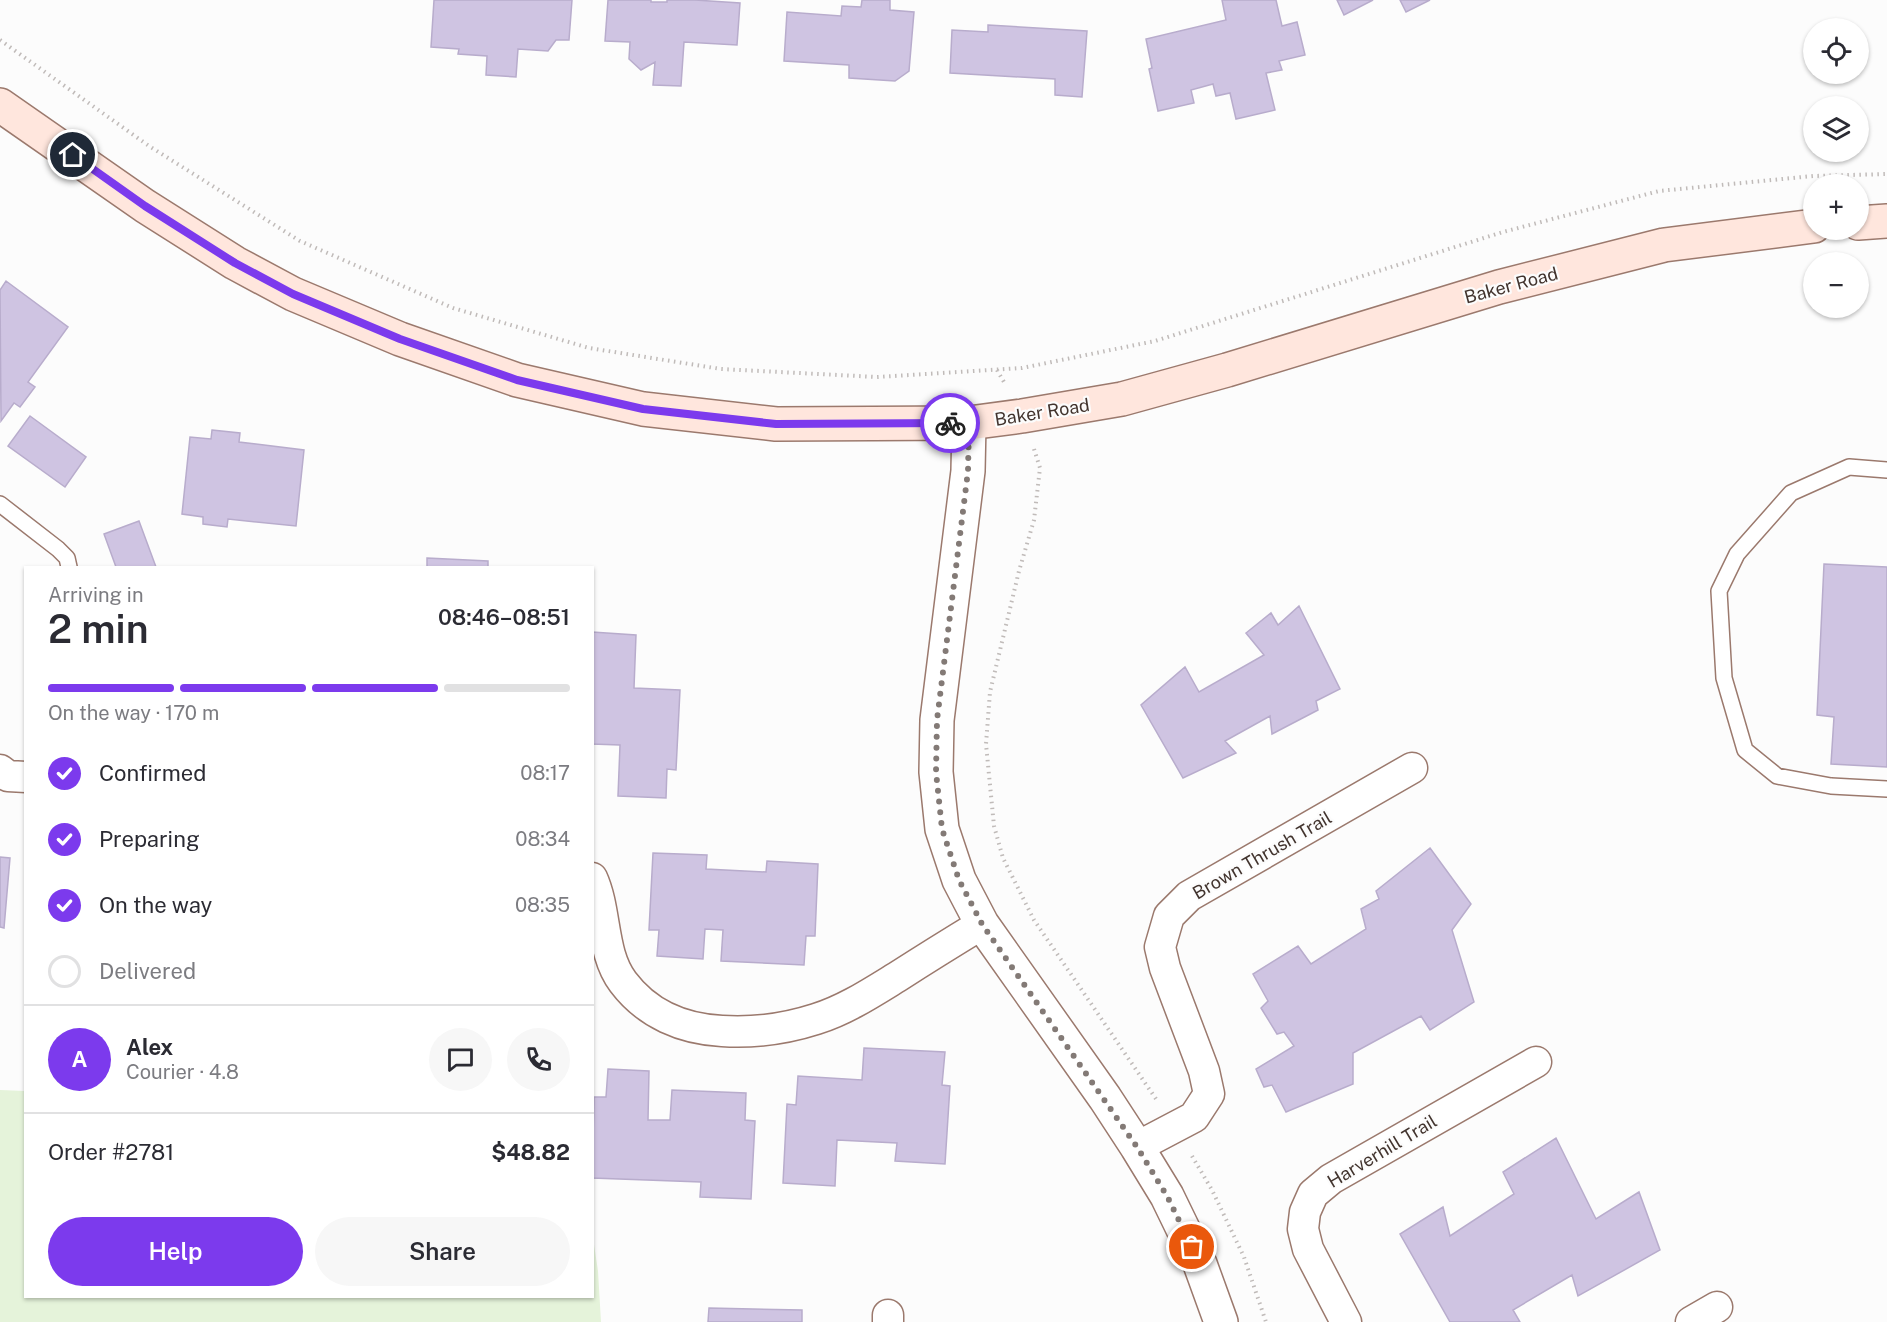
<!DOCTYPE html>
<html lang="en">
<head>
<meta charset="utf-8">
<style>
	:root { --surface:#fff; --page:#f7f7f7; --text:#2b2b33; --muted:#7c7c81; --line:#e1e1e2; --accent:#7c3aed }
	body { margin:0; font-family:"Public Sans",sans-serif; background:var(--page); color:var(--text); height:100vh; display:flex; flex-direction:column; font-size:22px; white-space:nowrap }
	* { box-sizing:border-box; margin:0 }
	p { font-size:20px; color:var(--muted) }
	.icon { flex:none; width:33px; height:33px; fill:none; stroke:currentColor; stroke-width:2; stroke-linecap:round; stroke-linejoin:round }
	.map { position:relative; flex:1; overflow:hidden }
	.side { position:absolute; left:24px; top:566px; width:570px; height:732px; display:flex; flex-direction:column; background:var(--surface); border-radius:0px; box-shadow:0 2px 4px #0004 }
	.side>* { flex:none }
	.buttons { position:absolute; left:1803px; top:18px; display:grid; gap:12px }
	.buttons a { display:grid; place-items:center; width:66px; height:66px; border-radius:50%; background:var(--surface); box-shadow:0 2px 4px #0004; font-size:30px }
	.pin { position:absolute; display:grid; place-items:center; width:51px; height:51px; color:#fff; margin:-26px; border:3px solid #fff; border-radius:50%; box-shadow:0 2px 6px #0007 }
	.courier { position:absolute; display:grid; place-items:center; width:60px; height:60px; margin:-30px; border:4px solid #7c3aed; border-radius:50%; background:#fff; color:#222; box-shadow:0 2px 8px #0007 }
	.summary em { font-style:normal; font-weight:600 }
	.summary div { display:flex; flex-direction:column-reverse }
	.summary { display:flex; align-items:center; justify-content:space-between; height:102px; padding:0 24px }
	h1 { font-size:39px; font-weight:600; line-height:45px }
	.bar { display:grid; grid-template-columns:repeat(4,1fr); gap:9px 6px; align-content:center; height:72px; padding:0 24px }
	.bar i { height:8px; border-radius:4px; background:var(--line) }
	.bar .current { background:var(--accent) }
	.bar p { grid-column:span 4 }
	.line { display:flex; align-items:center; gap:15px; padding:0 24px; border-top:2px solid var(--line) }
	.line div { flex:1 }
	.round { display:grid; place-items:center; flex:none; width:63px; height:63px; border-radius:32px; background:var(--page) }
	ol { padding:0 24px; list-style:none }
	li { display:flex; align-items:center; gap:18px; height:66px }
	li p { margin-inline-start:auto }
	li .icon { padding:6px; border-radius:50%; background:var(--accent); color:#fff; stroke-width:4 }
	li:last-child { color:var(--muted) }
	li i { width:33px; height:33px; border:3px solid var(--line); border-radius:50% }
	.cta { display:flex; gap:12px; margin-top:auto; padding:12px 24px }
	.cta a { flex:1; height:69px; border-radius:36px; background:var(--accent); color:#fff; font-size:24px; font-weight:600; line-height:69px; text-align:center }
	.cta a+a { background:var(--page); color:var(--text) }
	.map>svg:first-child { display:block }
	.green { fill:#e5f3da }
	.building { fill:#cfc4e2; stroke:#b8accc; stroke-width:1.5 }
	.lines { fill:none; stroke-linecap:round; stroke-linejoin:round }
	.service-casing { stroke:#9b796d; stroke-width:18 }
	.minor-casing { stroke:#9b796d; stroke-width:33 }
	.tertiary-casing { stroke:#9b796d; stroke-width:36 }
	.secondary-casing { stroke:#9b796d; stroke-width:36 }
	.path { stroke:#c0bbb9; stroke-width:4; stroke-dasharray:1.5 4.5; stroke-linecap:butt }
	.service { stroke:#fff; stroke-width:15 }
	.minor { stroke:#fff; stroke-width:30 }
	.tertiary { stroke:#fff; stroke-width:33 }
	.secondary { stroke:#ffe6dd; stroke-width:33 }
	.done { stroke:#837a76; stroke-width:6; stroke-dasharray:0 10.8 }
	.route { stroke:#7c3aed; stroke-width:8 }
	.labels { text-anchor:middle; dominant-baseline:central; stroke-width:4.5; stroke-linejoin:round; paint-order:stroke }
	.street-label { font-size:18px; fill:#42342e; stroke:#fcfcfc }
</style>
</head>
<body>
<div class="map">
<svg width="1887" height="1322" viewBox="0 0 1887 1322">
	<rect width="100%" height="100%" fill="#fcfcfc"/>
	<path class="green" d="M0,1090L25,1091L26,1296H592L593,1238L598,1271L601,1322H0Z"/>
	<path class="building" d="M434,0H572L569,40H556L548,51L518,49L516,77L486,75L487,56L458,54L459,49L431,47Z
		M608,0H651V2H667V0H695L740,3L737,45L684,42L681,86L653,85L655,62L641,70L629,59L630,42L605,41Z
		M862,0H890V10L914,12L909,71L895,81L849,78V65L784,61L787,12L841,16L842,6L861,7Z
		M1222,0H1276L1282,26L1297,22L1305,55L1279,61L1282,70L1266,73L1275,110L1236,119L1230,93L1216,96L1213,84L1191,90L1194,103L1158,111L1149,69L1152,68L1146,39L1226,20Z
		M1337,0H1373L1344,15Z
		M1400,0H1430L1406,12Z
		M988,25L1087,31L1082,97L1055,95V79L950,73L952,30L988,32Z
		M6,281L68,327L28,382L35,387L20,407L14,403L1,421L0,290Z
		M30,416L86,457L65,487L8,446Z
		M212,430L240,433L239,442L304,450L296,526L228,519L227,527L203,524V517L182,514L190,437L211,439Z
		M139,521L156,567H116L104,534Z
		M427,558L488,561V567H427Z
		M1824,564L1887,567V767L1831,764L1834,717L1817,715Z
		M1299,606L1340,689L1316,701L1318,710L1272,734L1270,716L1225,741L1236,753L1183,778L1141,705L1185,667L1199,692L1264,655L1246,633L1271,613L1278,625Z
		M592,632L636,635L634,688L680,690L676,770L667,769L666,798L618,796L620,745L592,744Z
		M1430,848L1471,904L1452,930L1474,1002L1430,1030L1421,1016L1353,1053V1084L1286,1112L1272,1085L1264,1087L1256,1069L1294,1046L1284,1032L1277,1034L1261,1008L1268,1001L1253,974L1298,946L1311,964L1366,929L1361,909L1379,899L1376,891Z
		M653,853L707,855L706,869L766,872L767,861L818,864L815,936H806L804,965L721,961L723,930L705,929L703,959L657,956L659,930H649Z
		M0,857L10,858L4,928L0,927Z
		M864,1048L945,1052L942,1085L950,1086L945,1164L895,1161L897,1143L837,1140L835,1186L783,1183L787,1104L796,1105L798,1076L862,1080Z
		M608,1069L649,1071L648,1120H670L672,1090L746,1093L745,1120L755,1121L751,1199L700,1197L701,1182L592,1178L594,1097H606Z
		M1556,1138L1596,1219L1639,1192L1660,1250L1578,1296L1572,1275L1513,1310L1520,1322H1450L1400,1234L1443,1207L1450,1236L1514,1194L1503,1172Z
		M709,1308L802,1310V1322H708Z"/>
	<g class="lines">
		<g class="service-casing">
			<path id="service" d="M1887,470L1849,467L1791,493L1737,554L1719,591L1724,678L1745,750L1777,776L1831,786L1887,789
				M0,504L58,549L67,558L69,567"/>
		</g>
		<g class="minor-casing">
			<path id="minor" d="M0,770L8,776L26,777
				M592,878C607,911 601,953 623,982C647,1014 683,1029 722,1031C754,1033 785,1029 816,1019C845,1010 871,993 897,977C925,959 954,941 982,924
				M1137,1147L1194,1117L1209,1094L1204,1071L1165,968L1160,947L1169,916L1189,896L1412,768
				M888,1322V1315
				M1346,1322L1308,1249L1303,1229L1305,1212L1313,1194L1331,1179L1536,1062
				M1691,1322L1717,1307"/>
		</g>
		<g class="tertiary-casing">
			<path id="tertiary" d="M969,423L968,471L937,720L936,772L942,829L959,880L982,924L1105,1098L1137,1147L1167,1196L1200,1264L1221,1322"/>
		</g>
		<g class="secondary-casing">
			<path id="secondary" d="M0,105L145,206L235,263L293,294L400,339L517,380L643,409L776,424L969,423L1022,416L1122,399L1227,370L1499,287L1664,245L1814,226
				M1858,223L1887,221"/>
		</g>
		<path class="path" d="M0,40L149,146L300,241L453,308L589,348L721,369L877,377L1022,368L1155,341L1503,232L1659,191L1813,176L1887,174
			M997,370L1004,382
			M1034,449L1040,468L1034,520L1019,571L990,692L986,744L994,826L1003,858L1034,920L1156,1099
			M1192,1156L1212,1190L1244,1257L1266,1322"/>
		<use href="#service" class="service"/>
		<use href="#minor" class="minor"/>
		<use href="#tertiary" class="tertiary"/>
		<use href="#secondary" class="secondary"/>
	</g>
	<g class="lines">
		<path class="done" d="M950,423H969L968,471L937,720L936,772L942,829L959,880L982,924L1137,1147L1167,1196L1192,1247"/>
		<path class="route" d="M73,155L145,206L235,263L293,294L400,339L517,380L643,409L776,424L950,423"/>
	</g>
	<g class="labels">
		<g class="street-label">
			<text transform="translate(1511 285) rotate(-15)">Baker Road</text>
			<text transform="translate(1042 412) rotate(-9)">Baker Road</text>
			<text transform="translate(1262 855) rotate(-30)">Brown Thrush Trail</text>
			<text transform="translate(1382 1151) rotate(-31)">Harverhill Trail</text>
		</g>
	</g>
</svg>
<div class="buttons">
<a><svg class="icon" aria-label="locate" viewBox="0 0 24 24"><circle cx="12" cy="12" r="6"/><path d="M12 2v4M12 18v4M2 12h4M18 12h4"/></svg></a>
<a><svg class="icon" aria-label="layers" viewBox="0 0 24 24"><path d="M12 4l9 5-9 5-9-5zM3 14l9 5 9-5"/></svg></a>
<a>+</a>
<a>−</a>
</div>
<div class="pin" style="left:1192px;top:1247px;background:#ea580c"><svg class="icon" aria-label="bag" viewBox="0 0 24 24"><path d="M5 8h14l-1 12H6zM9 8a3 3 0 0 1 6 0"/></svg></div>
<div class="pin" style="left:73px;top:155px;background:#1f2937"><svg class="icon" aria-label="home" viewBox="0 0 24 24"><path d="M3 11l9-7 9 7M6 9v11h12V9"/></svg></div>
<div class="courier" style="left:950px;top:423px"><svg class="icon" aria-label="bike" viewBox="0 0 24 24"><circle cx="6" cy="16" r="4"/><circle cx="18" cy="16" r="4"/><path d="M6 16l4-8h5l3 8M10 8l3 8H6M13 5h3"/></svg></div>
<section class="side">
<div class="summary"><div><h1>2 min</h1><p>Arriving in</p></div><em>08:46–08:51</em></div>
<div class="bar"><i class="current"></i><i class="current"></i><i class="current"></i><i></i><p>On the way · 170 m</p></div>
<ol>
<li><svg class="icon" aria-label="check" viewBox="0 0 24 24"><path d="M5 12l5 5 9-10"/></svg>Confirmed<p>08:17</p></li>
<li><svg class="icon" aria-label="check" viewBox="0 0 24 24"><path d="M5 12l5 5 9-10"/></svg>Preparing<p>08:34</p></li>
<li><svg class="icon" aria-label="check" viewBox="0 0 24 24"><path d="M5 12l5 5 9-10"/></svg>On the way<p>08:35</p></li>
<li><i></i>Delivered</li>
</ol>
<div class="line" style="height:108px"><b class="round" style="background:var(--accent);color:#fff">A</b><div><b>Alex</b><p>Courier · 4.8</p></div><a class="round"><svg class="icon" aria-label="chat" viewBox="0 0 24 24"><path d="M4 5h16v11H9l-5 4z"/></svg></a><a class="round"><svg class="icon" aria-label="phone" viewBox="0 0 24 24"><path d="M5 4h4l2 5-3 2q2 4 5 5l2-3 5 2v4C11 20 4 13 5 4z"/></svg></a></div>
<div class="line" style="height:78px"><div>Order #2781</div><b>$48.82</b></div>
<div class="cta"><a>Help</a><a>Share</a></div>
</section>
</div>
</body>
</html>
